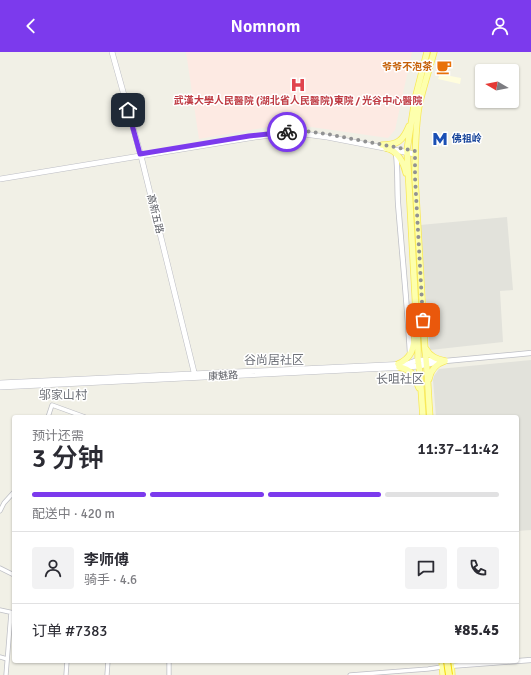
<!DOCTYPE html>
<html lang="zh">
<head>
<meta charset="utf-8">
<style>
	:root { --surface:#fff; --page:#f2f2f3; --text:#2b2b33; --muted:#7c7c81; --line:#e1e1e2; --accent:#7c3aed }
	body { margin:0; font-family:Signika,"Noto Sans SC",sans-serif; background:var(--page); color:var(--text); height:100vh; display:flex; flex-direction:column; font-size:15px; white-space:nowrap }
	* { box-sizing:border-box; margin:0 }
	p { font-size:13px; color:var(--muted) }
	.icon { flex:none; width:22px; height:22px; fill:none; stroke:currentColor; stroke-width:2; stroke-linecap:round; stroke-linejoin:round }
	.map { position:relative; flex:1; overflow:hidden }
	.side { position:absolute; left:12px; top:363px; width:507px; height:248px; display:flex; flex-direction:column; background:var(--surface); border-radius:4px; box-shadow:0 1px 3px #0004 }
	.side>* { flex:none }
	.needle { width:26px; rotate:280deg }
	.fabs { position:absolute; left:475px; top:12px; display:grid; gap:8px }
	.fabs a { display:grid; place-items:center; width:44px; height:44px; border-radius:4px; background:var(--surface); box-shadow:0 1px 3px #0004; font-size:20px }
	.pin { position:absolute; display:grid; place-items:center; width:34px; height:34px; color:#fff; margin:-17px; border-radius:8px; box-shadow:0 2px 6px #0006 }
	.courier { position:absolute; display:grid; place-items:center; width:40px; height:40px; margin:-20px; border:3px solid #7c3aed; border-radius:50%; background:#fff; color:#222; box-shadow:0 1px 5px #0007 }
	.head em { font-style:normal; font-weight:600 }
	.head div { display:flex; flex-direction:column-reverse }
	.head { display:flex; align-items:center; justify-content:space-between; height:68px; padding:0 20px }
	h1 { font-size:26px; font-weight:600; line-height:30px }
	.bar { display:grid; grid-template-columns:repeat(4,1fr); gap:6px 4px; align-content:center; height:48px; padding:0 20px }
	.bar i { height:5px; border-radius:3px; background:var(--line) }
	.bar .active { background:var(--accent) }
	.bar p { grid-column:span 4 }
	.line { display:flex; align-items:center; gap:10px; padding:0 20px; border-top:1px solid var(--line) }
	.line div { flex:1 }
	.round { display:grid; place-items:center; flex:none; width:42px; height:42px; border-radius:4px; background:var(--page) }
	header { display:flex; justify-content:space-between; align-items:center; height:52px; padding:0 20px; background:var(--accent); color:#fff; font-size:18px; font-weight:600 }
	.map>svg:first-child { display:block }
	.commercial { fill:#fffddd }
	.industrial { fill:#e2e2db }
	.medical { fill:#fdeae3 }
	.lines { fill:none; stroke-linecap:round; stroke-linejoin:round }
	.minor-casing { stroke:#bebfc5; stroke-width:5 }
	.tertiary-casing { stroke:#bebfc5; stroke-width:6 }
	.secondary-casing { stroke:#bcbdc4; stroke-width:6 }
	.primary-casing { stroke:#f8e958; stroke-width:7 }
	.minor { stroke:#fff; stroke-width:3.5 }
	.tertiary { stroke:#fff; stroke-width:4.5 }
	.secondary { stroke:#fff; stroke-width:5 }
	.primary { stroke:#fdffad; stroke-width:5.5 }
	.trunk-bridge-casing { stroke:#f7d800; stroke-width:8; stroke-linecap:butt }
	.trunk-bridge { stroke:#fefc9e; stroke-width:6 }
	.done { stroke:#919293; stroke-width:4; stroke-dasharray:0 7.2 }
	.route { stroke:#7c3aed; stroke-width:5 }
	.labels { text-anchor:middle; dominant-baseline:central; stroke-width:3; stroke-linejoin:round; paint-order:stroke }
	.food-label { font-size:10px; font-weight:bold; fill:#c56008; stroke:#fff; text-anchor:end }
	.health-label { font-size:10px; font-weight:bold; fill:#be3a42; stroke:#fff }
	.transit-label { font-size:10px; font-weight:bold; fill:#164399; stroke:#fff; text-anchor:start }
	.street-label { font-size:10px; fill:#5e6067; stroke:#fff }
	.quarter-label { font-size:12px; fill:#6f7279; stroke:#fff }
</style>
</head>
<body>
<header><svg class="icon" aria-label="back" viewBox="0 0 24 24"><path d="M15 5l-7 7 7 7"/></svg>Nomnom<svg class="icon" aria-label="person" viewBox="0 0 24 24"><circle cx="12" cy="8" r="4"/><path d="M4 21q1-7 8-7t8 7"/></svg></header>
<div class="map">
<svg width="531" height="623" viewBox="0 0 531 623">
	<rect width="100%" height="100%" fill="#f1f0e6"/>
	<path class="commercial" d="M440,22L461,26L460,32L438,27Z"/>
	<path class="industrial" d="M507,165L513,238L500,239L503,290L430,298L420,173Z
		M531,308V478L517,479V365H436L433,328L434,324L439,317Z"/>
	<path class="medical" d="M186,0H412L395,78L388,86L311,75L288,74L262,76L199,87Z"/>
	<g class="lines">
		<g class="minor-casing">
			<path id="minor" d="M48,365L52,353L85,365
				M0,459L4,451L14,440
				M0,516L14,523
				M0,558L14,561
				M0,605L7,607
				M6,623L11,561
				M66,623L67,609
				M107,623L108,609
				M169,623V609
				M350,623L428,617L442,615"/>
		</g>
		<g class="tertiary-casing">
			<path id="tertiary" d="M396,102C398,118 397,134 398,151C402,201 407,251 410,301
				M445,309L531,301
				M449,614L531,608"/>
		</g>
		<g class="secondary-casing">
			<path id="secondary" d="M112,0L141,104L195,324
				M0,127L249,86L279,82H304L327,85L415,102
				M0,331L407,312L418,308L440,309
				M0,335L408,315L419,314L442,309"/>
		</g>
		<g class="primary-casing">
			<path id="primary" d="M382,93C397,93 403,89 409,74
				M386,96C397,98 404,111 406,121
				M426,297C430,305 437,307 445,309C436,312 431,317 429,327
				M398,312C412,306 413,297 415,284
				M399,315C413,318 414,324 419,336
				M423,365L420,322L418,308V298L407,98L415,47L427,0
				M430,365C428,343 428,320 425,298L415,125C415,101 415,78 419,54C423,36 429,18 434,0
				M442,609L443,623
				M451,609L452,623"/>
		</g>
		<use href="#minor" class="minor"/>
		<use href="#tertiary" class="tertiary"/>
		<use href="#secondary" class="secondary"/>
		<use href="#primary" class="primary"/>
		<g class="trunk-bridge-casing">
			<path id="trunk-bridge" d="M447,609L449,623"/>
		</g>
		<use href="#trunk-bridge" class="trunk-bridge"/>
	</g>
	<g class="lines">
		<path class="done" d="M287,80L304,79L327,82L415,99V125L423,268"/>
		<path class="route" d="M128,58L140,102L249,84L287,80"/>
	</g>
	<defs>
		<g id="cafe-bare" transform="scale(1.2)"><path d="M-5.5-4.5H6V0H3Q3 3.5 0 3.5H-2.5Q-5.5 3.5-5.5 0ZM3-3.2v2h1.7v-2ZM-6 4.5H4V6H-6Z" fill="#e8710a" stroke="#fff" stroke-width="2.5" paint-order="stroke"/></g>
		<g id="hospital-bare" transform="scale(1.2)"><path d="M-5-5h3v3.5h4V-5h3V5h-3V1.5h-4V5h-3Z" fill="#e0444e" stroke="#fff" stroke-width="2.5" paint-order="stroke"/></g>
		<g id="metro-bare" transform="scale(1.2)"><path d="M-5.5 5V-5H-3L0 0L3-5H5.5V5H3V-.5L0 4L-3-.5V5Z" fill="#1a4fb4" stroke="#fff" stroke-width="2.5" paint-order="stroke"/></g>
	</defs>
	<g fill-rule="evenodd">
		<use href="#cafe-bare" x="444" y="15"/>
		<use href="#hospital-bare" x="298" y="33"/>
		<use href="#metro-bare" x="440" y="87"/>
	</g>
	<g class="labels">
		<g class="food-label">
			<text x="432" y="15">爷爷不泡茶</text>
		</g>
		<g class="health-label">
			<text x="298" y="49">武漢大學人民醫院 (湖北省人民醫院)東院 / 光谷中心醫院</text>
		</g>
		<g class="transit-label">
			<text x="452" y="87">佛祖岭</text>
		</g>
		<g class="street-label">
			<text transform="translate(155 162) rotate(76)">高新五路</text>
			<text transform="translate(223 324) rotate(-3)">康魅路</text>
		</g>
		<g class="quarter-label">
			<text x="274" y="308">谷尚居社区</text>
			<text x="400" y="327">长咀社区</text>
			<text x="63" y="343">邬家山村</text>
		</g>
	</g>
</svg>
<div class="fabs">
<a><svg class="needle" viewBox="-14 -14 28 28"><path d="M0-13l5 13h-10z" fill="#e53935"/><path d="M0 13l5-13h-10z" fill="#7c7c81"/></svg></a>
</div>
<div class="pin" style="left:423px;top:268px;background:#ea580c"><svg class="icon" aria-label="bag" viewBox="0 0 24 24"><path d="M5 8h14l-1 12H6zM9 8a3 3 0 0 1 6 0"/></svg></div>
<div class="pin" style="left:128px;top:58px;background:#1f2937"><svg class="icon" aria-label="home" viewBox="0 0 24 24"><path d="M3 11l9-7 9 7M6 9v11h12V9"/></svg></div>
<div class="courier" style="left:287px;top:80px"><svg class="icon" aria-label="bike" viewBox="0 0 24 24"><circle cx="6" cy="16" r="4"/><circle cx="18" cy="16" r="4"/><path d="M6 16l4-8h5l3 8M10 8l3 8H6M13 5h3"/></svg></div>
<section class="side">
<div class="head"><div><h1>3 分钟</h1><p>预计还需</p></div><em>11:37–11:42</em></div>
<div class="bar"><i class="active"></i><i class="active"></i><i class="active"></i><i></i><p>配送中 · 420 m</p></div>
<div class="line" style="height:72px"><a class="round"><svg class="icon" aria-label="person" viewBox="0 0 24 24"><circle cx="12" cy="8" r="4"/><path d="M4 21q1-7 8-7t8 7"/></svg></a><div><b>李师傅</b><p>骑手 · 4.6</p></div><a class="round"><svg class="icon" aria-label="chat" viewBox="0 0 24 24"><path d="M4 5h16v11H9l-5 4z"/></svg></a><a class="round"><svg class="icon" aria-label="phone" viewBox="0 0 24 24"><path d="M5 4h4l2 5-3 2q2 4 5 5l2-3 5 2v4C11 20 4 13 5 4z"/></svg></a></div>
<div class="line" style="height:52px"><div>订单 #7383</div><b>¥85.45</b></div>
</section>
</div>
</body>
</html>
